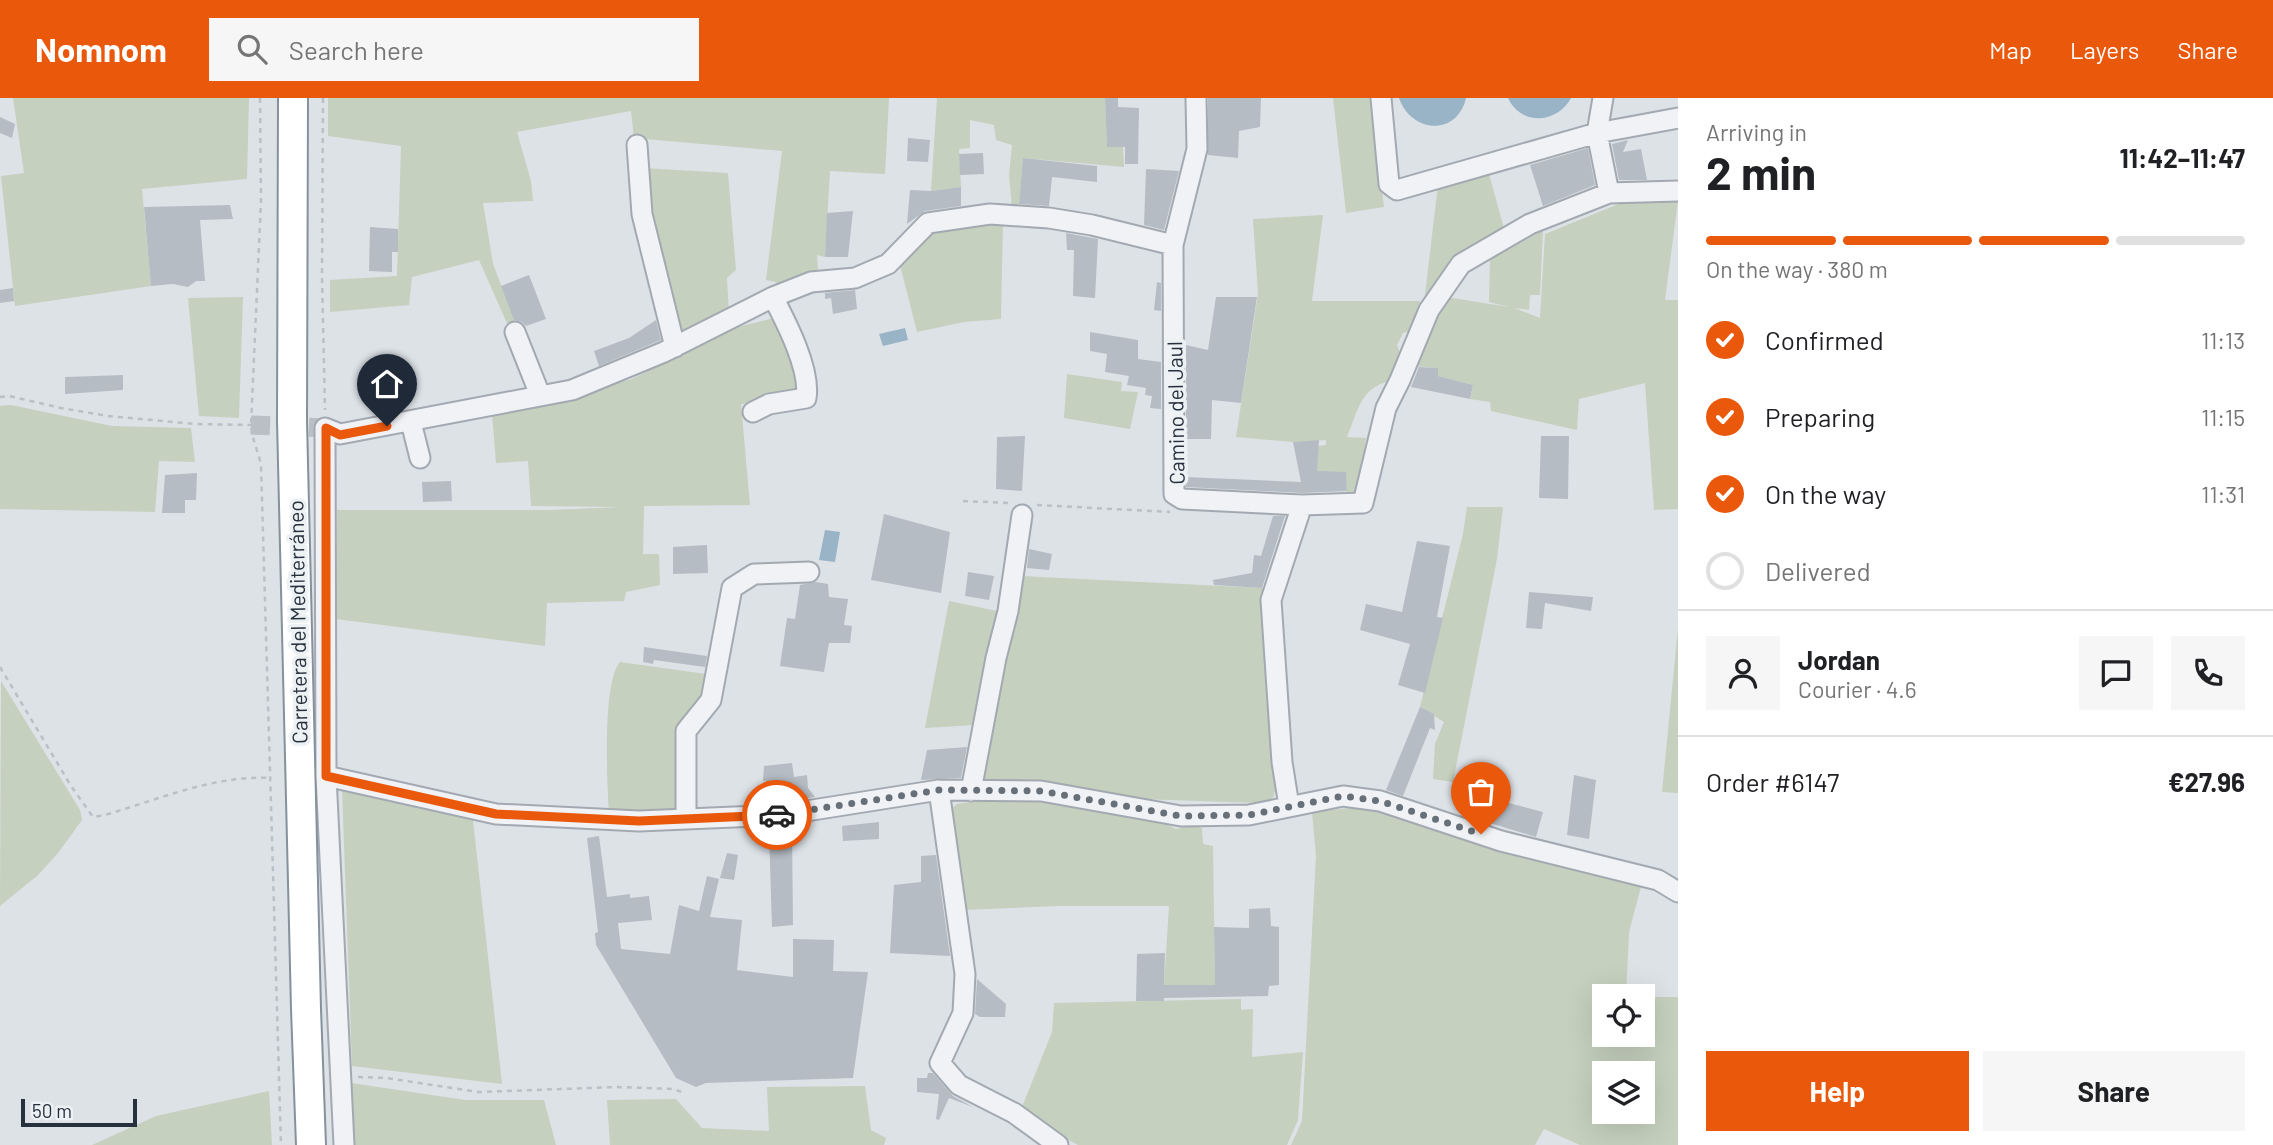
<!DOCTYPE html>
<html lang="en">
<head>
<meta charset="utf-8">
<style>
	:root { --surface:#fff; --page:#f6f6f6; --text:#202124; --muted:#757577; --line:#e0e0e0; --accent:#ea580c }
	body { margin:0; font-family:Barlow,sans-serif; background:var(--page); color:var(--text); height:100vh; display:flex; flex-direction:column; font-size:26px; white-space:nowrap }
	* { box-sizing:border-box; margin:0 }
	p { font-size:23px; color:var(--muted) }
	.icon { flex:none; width:38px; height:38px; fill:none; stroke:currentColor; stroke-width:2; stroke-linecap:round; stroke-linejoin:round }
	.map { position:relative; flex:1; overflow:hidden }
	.drawer { display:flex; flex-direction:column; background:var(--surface); width:595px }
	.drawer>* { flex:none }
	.tools { position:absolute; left:1592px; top:886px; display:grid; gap:14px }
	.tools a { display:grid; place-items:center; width:63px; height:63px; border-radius:0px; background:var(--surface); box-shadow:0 7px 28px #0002; font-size:35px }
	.scale { position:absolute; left:21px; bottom:18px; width:116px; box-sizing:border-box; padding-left:7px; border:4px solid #27313d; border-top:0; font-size:19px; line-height:24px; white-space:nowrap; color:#27313d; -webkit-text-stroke:5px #ecf1f4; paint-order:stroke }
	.pin { position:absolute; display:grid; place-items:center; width:60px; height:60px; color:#fff; margin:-72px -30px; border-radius:50% 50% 50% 0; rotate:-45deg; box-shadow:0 0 7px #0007 }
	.pin .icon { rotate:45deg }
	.courier { position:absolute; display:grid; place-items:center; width:70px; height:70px; margin:-35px; border:5px solid #ea580c; border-radius:50%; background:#fff; color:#222; box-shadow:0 2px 9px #0007 }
	.headline em { font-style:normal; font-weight:700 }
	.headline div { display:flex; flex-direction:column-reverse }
	.headline { display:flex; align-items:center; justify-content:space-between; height:119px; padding:0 28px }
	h1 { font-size:46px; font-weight:700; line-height:52px }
	.bar { display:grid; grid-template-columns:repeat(4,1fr); gap:10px 7px; align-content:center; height:84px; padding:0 28px }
	.bar i { height:9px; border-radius:5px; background:var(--line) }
	.bar .selected { background:var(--accent) }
	.bar p { grid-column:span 4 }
	.line { display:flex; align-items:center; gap:18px; padding:0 28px; border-top:2px solid var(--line) }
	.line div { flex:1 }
	.round { display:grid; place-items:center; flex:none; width:74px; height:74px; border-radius:0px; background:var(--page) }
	ol { padding:0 28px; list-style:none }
	li { display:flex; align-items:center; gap:21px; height:77px }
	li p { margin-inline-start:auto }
	li .icon { padding:7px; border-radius:50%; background:var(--accent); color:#fff; stroke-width:4 }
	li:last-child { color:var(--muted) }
	li i { width:38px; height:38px; border:4px solid var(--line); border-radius:50% }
	.action { display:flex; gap:14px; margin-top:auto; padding:14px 28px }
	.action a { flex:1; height:80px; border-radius:0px; background:var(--accent); color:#fff; font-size:28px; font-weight:700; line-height:80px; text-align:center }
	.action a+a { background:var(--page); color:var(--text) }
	header { display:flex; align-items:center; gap:42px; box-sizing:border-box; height:98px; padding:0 35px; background:var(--accent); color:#fff }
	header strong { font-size:33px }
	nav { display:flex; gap:38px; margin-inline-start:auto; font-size:24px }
	.search { width:490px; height:63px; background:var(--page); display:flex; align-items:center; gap:18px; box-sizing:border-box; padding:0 24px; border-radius:0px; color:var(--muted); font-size:26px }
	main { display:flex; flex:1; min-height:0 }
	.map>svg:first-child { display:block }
	.green { fill:#c5d0be; fill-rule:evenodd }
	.water { fill:#99b4c6 }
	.building { fill:#b5bcc3 }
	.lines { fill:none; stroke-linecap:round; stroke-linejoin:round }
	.minor-tunnel { stroke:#b9bfc5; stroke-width:19; stroke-dasharray:19 10; stroke-linecap:butt }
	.minor-casing { stroke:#a3a9b1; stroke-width:23 }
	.highway-casing { stroke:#85919d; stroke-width:32 }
	.path { stroke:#bcc0c5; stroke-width:2.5; stroke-dasharray:5 5; stroke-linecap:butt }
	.minor { stroke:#f0f2f5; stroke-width:19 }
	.highway { stroke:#fff; stroke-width:28 }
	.done { stroke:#676f78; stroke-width:7; stroke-dasharray:0 12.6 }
	.route { stroke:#ea580c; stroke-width:9 }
	.labels { text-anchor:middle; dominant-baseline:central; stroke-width:7; stroke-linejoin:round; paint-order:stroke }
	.street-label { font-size:21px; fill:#27313d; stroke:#ecf1f4 }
</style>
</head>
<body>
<header>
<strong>Nomnom</strong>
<div class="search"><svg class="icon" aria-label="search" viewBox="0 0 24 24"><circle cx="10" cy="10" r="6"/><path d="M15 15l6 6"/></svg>Search here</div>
<nav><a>Map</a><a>Layers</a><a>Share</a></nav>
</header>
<main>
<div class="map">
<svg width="1678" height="1047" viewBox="0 0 1678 1047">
	<rect width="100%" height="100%" fill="#dde2e7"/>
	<path class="green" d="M13,0H249L247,81L142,91L151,188L15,208L1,78L24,75Z
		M328,0H889L885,76L830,73L825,159L817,157L818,172L779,189L776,184L766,182L782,53L634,40L631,13L517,34L531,83L533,103L483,105L493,166L518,231L510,232L479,162L412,179L409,207L330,214V182L397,178L401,48L328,38Z
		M937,0H1105L1107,49H1123L1124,69L1023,60L1019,110H1012L1009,77L1012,47L996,42L994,27L970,22V50L959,51L961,89L931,93Z
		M1333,0H1370L1384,109L1346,115Z
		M644,70L728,75L736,172L727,180L729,216L678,243L648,119Z
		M1489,76L1505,134L1424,205L1438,87Z
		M1678,103L1665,202H1678V411L1654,412L1645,285L1579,301L1577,332L1491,313L1490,304L1470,301L1473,287L1438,278V270L1414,268L1430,228L1446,199L1509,209L1489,204L1490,161L1543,132L1540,197H1530L1529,212L1514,210L1540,220L1545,136L1621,105Z
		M1323,117L1312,203H1419L1423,208L1413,232L1403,235L1397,247L1401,258L1390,283C1360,290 1358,313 1347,339L1366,340L1359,390L1347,400L1346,375L1299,373L1318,348L1326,347V342L1293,344L1236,339L1258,196L1253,121Z
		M1003,123L1001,221L964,224L917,234L900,167L927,136L939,128Z
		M243,199L239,320L199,318L188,200Z
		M778,219L802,296L741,306L750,407L644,408L643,456H659L660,487L626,494L624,503L547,505L545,548L336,521L337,412H550L621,409L531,408L528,363L496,365L492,315L585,295L632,281L734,230Z
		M1067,276L1122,284L1121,293L1138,294L1130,331L1064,320Z
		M11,307L112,328L191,330L195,364L159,363L155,414L0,411V308Z
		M1467,409H1503L1497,461L1453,684L1433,681L1435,646L1444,624L1420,609L1463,436Z
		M1021,478L1263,490L1278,681L1273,700L1261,705L1138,701L1084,690L977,683Z
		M949,503L997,513L975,627L925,630Z
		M1678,530V695L1662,694Z
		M620,564L713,577L707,600L688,621L678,711L670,718L609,715C607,686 602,585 620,564Z
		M1,583L80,712L82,722L58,755L38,777L0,808Z
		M342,690L473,722L502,986L352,968Z
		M976,703H1026L1059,706L1154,720L1176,731L1192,727L1202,730L1203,746L1213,748L1215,887H1164L1169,808H1058L963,812L950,712L957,706Z
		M1350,710L1377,712L1642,785L1629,834L1626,898H1605V936H1643V899H1678V1047H1580L1544,1031L1535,1047H1291L1302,1023L1316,758L1312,714ZM1605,975H1643V1013H1605Z
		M1241,901V912L1253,911L1252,959L1303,954L1298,1022L1287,1047H1078L1057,1036L1022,1009L1052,934L1054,905Z
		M351,985L465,1002H544L556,1047H353Z
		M865,988L871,1032L886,1040L884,1047H610L607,1002L676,1001L702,1030L769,1033L767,989Z
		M269,993L272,1047H92L156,1018Z"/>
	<path class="water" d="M1399,0H1466C1457,39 1411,35 1399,0Z
		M1508,0H1571C1557,26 1521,28 1508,0Z
		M905,230L908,242L883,248L879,236Z
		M825,432L840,434L835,464L819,462Z"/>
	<path class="building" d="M1105,0H1118V9L1139,10L1138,66H1125V49H1107Z
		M1208,0H1261L1260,29L1239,33L1238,60L1208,57Z
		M0,19L15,26L12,40L0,35Z
		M908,40L930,42L928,64L907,63Z
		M1628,42L1623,54L1641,51L1647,82H1619L1612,46Z
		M1588,50L1595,87L1543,108L1530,67Z
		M983,55L984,76L960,77L959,56Z
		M1023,60L1097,68V84L1052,79L1049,108L1019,106Z
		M1146,71L1179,73L1164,132L1144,127Z
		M961,89V108L925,113L907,126L910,92L931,93Z
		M230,107L233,121L200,122L205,183H196L188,189L173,186L151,188L144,109Z
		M853,113L848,159H825L827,115Z
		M370,129L398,131V154H392V174L369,173Z
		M1066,135L1098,141L1095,200L1073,198L1074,152H1067Z
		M529,177L546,221L526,228L522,224L514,222L501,188Z
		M1157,184L1161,185V213L1154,212Z
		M13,190L14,203L0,205V192Z
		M855,192L857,211L833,216L831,200L825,201V195Z
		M1216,199H1257L1241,305L1212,302L1211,341H1186V247L1208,252Z
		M656,222L661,242L599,268L594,253L629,240Z
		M1090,234L1138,242V261L1161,264V311L1150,310L1152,298L1145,297L1146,290L1127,287L1129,278L1105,274L1107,256L1090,253Z
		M1419,269L1438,270V278L1473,287L1470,301L1411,289Z
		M123,277V292L65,296V279Z
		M1025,338L1022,393L996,391L997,339Z
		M1541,338H1569L1568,401L1539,400Z
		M1319,342L1317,373L1346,374L1347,393L1302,395L1186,389V379L1301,384L1293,344Z
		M197,375L196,402H185V415H162L165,377Z
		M451,383L452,403L423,404L422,384Z
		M884,416L950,434L941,495L871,482Z
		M1273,418H1285L1262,490L1214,487L1213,482L1252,475L1254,457L1261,458Z
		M1417,443L1450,448L1437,519L1443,520L1425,595L1398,587L1410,546L1360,532L1366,506L1402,514Z
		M707,447L708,475L673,476V449Z
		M1029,451L1052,456L1049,472L1027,470Z
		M968,474L994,478L989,502L965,498Z
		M816,484L828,486L829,499L848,501L844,527L852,528L850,545H829L824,574L780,568L787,520L795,521L800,487Z
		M1529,494L1593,499L1591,513L1545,505L1542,531L1526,530Z
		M644,549L707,558L705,569L654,562L653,566L643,564Z
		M1420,609L1434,616L1435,632L1430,630L1403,698L1386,692Z
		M967,649L961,680L921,682L927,652Z
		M792,665L794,679L807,677L808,690L815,699L768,705L766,683H763L764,668Z
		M1574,677L1596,682L1589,741L1567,737Z
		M1475,687L1498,689L1497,702L1543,714L1536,739L1480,722L1481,700L1474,699Z
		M879,724V741L843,743L842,728Z
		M792,734L793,827L772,829L769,735Z
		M599,738L607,799L630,796V800L649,798L652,822L618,825L621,851L670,856L679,807L699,813L707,778L719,781L710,819L742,822L737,872L793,879V841L834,842L833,873L868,874L853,980L706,985L696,989L676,980L596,847L595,835L598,834L587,740Z
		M727,755L738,757L734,782L720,780Z
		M936,757L950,858L890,855L894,787L921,784V758Z
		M1270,810L1271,828L1279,829V887L1269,888L1268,898L1164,900V903H1136L1137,856L1165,855L1164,887H1215L1214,829L1249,830V811Z
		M977,881L1006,906L1005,919H980L975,916Z
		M928,975H933L953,998L973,1009L949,1000L939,1022L936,1021L939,996L917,994V980H927Z"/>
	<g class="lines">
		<path class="minor-tunnel" d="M251,327L325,330"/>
		<g class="minor-casing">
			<path id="minor" d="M1196,0L1197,51L1173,147L1174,396L1182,401L1302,407
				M1381,0L1389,86L1397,92L1597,35L1678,20
				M637,47L642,116L675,249
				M1609,95L1678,93
				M1173,147L1092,127L1049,120L990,116L928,125L888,166L855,180L811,184L773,199L664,254L572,292L340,336L325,330L326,678L496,716L639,723L781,717L939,692L1041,693L1181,718L1249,717L1343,698L1380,703L1501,743L1658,782L1678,794
				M515,234L540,297
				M753,314L769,306L806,300C811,272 786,224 773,199
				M411,324L420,360
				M326,678L344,1047
				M939,692L965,876L963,915L940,965L959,987L1014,1015L1058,1047
				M971,693L996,560L1008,513L1022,417
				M1289,708L1282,664L1271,502L1302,407L1363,405L1386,310L1400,282L1429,212L1461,166L1530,126L1609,95L1597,35L1603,0
				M686,721V633L711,602L732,490L754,476L809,474"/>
		</g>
		<g class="highway-casing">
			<path id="highway" d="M293,0L292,323L306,911L311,1047"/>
		</g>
		<path class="path" d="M260,0L261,103L251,327C252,341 258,353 261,367L281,1047
			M323,0L322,179L325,312
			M0,299L9,298L61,310L108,318L195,326L251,327
			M963,403L1009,405
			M1037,407L1170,414
			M0,569L71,688L93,719L105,717C160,701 214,677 271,680
			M358,979L387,980L479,994L617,989L674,991L684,995"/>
		<use href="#minor" class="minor"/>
		<use href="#highway" class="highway"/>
	</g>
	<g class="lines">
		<path class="done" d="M777,717L939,692L1041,693L1181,718L1249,717L1343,698L1380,703L1481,736"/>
		<path class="route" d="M387,328L340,337L326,330V678L496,716L639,723L777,717"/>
	</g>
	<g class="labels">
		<g class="street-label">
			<text transform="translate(1175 315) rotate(-91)">Camino del Jaul</text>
			<text transform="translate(297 524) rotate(-91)">Carretera del Mediterráneo</text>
		</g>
	</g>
</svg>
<div class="tools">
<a><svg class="icon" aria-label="locate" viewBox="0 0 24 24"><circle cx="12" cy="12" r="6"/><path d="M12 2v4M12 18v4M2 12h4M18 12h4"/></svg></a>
<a><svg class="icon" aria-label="layers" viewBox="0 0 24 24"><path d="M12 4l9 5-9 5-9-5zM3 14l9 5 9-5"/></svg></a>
</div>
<div class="scale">50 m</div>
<div class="pin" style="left:1481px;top:736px;background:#ea580c"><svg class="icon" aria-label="bag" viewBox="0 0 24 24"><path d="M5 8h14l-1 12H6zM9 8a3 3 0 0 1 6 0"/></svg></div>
<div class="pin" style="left:387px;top:328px;background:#1f2937"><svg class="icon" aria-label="home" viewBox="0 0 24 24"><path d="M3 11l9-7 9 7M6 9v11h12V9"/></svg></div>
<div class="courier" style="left:777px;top:717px"><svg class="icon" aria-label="car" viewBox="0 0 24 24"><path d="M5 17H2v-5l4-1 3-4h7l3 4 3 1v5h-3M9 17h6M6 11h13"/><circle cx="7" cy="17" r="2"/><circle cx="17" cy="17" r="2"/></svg></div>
</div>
<section class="drawer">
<div class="headline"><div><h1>2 min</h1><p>Arriving in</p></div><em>11:42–11:47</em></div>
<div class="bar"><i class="selected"></i><i class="selected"></i><i class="selected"></i><i></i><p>On the way · 380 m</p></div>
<ol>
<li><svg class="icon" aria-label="check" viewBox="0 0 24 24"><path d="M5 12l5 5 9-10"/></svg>Confirmed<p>11:13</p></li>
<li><svg class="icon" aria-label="check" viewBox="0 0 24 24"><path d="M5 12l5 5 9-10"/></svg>Preparing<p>11:15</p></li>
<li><svg class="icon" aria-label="check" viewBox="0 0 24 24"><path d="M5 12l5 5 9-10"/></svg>On the way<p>11:31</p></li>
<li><i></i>Delivered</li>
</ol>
<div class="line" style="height:126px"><a class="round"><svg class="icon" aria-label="person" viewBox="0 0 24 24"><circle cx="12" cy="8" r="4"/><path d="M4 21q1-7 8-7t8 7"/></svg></a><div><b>Jordan</b><p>Courier · 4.6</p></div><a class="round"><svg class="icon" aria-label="chat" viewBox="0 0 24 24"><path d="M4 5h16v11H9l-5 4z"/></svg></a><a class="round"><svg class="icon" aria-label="phone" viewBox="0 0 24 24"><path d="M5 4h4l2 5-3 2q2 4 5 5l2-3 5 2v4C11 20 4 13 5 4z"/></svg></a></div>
<div class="line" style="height:91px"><div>Order #6147</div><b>€27.96</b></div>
<div class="action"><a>Help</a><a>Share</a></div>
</section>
</main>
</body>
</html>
